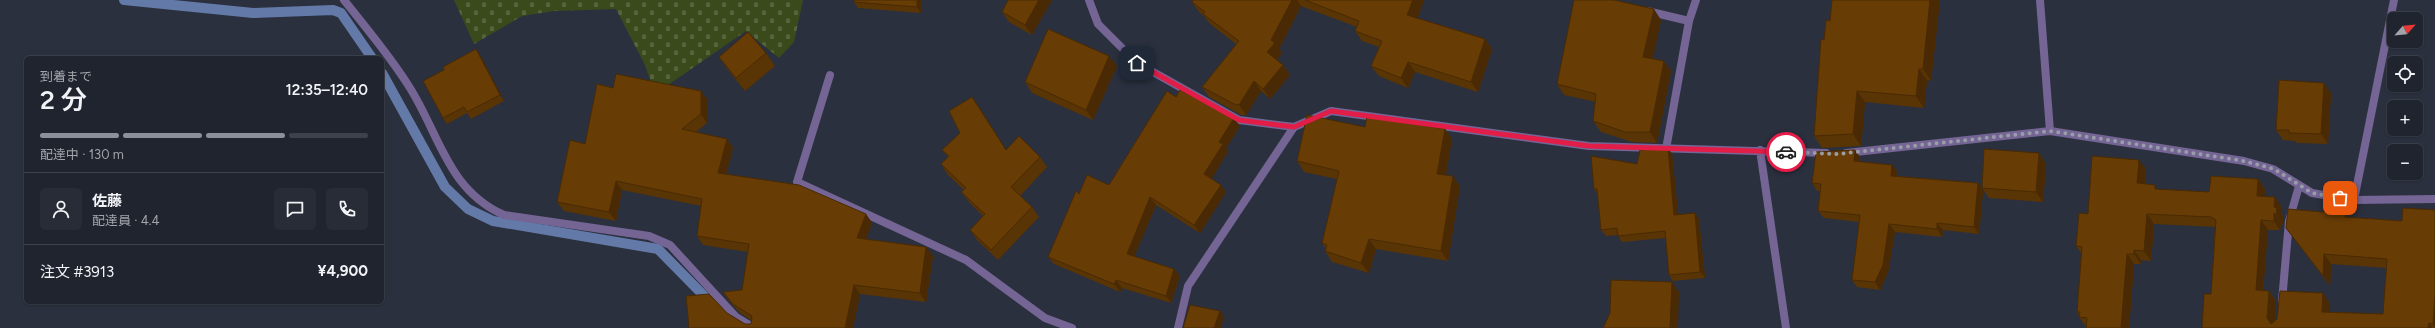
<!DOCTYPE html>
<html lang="ja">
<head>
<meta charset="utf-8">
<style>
	:root { --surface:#20242f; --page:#282c37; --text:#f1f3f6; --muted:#a2a4aa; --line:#3d414b; --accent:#8c9099 }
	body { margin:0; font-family:Figtree,"Noto Sans JP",sans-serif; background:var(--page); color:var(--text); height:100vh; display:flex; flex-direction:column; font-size:15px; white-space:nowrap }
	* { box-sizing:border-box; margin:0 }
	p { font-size:13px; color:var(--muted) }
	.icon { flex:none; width:22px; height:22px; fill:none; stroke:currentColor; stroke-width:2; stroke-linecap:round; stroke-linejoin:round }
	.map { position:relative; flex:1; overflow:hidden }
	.side { position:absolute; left:24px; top:56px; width:360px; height:248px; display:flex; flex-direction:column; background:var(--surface); border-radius:6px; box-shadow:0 1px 3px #0004,0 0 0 1px var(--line) }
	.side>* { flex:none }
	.needle { width:26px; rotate:63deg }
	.buttons { position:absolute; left:2387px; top:12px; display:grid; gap:8px }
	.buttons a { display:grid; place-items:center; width:36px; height:36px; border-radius:6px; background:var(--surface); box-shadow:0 1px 3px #0004,0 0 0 1px var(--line); font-size:20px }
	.pin { position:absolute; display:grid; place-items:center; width:34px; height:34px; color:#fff; margin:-17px; border-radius:8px; box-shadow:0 2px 6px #0006 }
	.courier { position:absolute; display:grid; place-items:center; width:40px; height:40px; margin:-20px; border:3px solid #e11d48; border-radius:50%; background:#fff; color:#222; box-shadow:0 1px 5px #0007 }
	.overview em { font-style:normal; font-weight:600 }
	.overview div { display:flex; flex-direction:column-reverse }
	.overview { display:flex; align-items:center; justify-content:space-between; height:68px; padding:0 16px }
	h1 { font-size:26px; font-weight:600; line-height:30px }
	.bar { display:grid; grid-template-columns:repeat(4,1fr); gap:6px 4px; align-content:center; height:48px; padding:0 16px }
	.bar i { height:5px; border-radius:3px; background:var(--line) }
	.bar .current { background:var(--accent) }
	.bar p { grid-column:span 4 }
	.line { display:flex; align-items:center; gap:10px; padding:0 16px; border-top:1px solid var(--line) }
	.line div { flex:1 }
	.round { display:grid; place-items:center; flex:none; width:42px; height:42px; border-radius:6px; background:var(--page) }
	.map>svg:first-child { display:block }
	.cemetery { fill:url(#cemetery-stones) }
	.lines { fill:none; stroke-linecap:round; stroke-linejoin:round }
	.stream { stroke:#637aa8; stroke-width:10 }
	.minor { stroke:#746595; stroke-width:8 }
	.wall { fill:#593404 }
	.shaded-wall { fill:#492a04 }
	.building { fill:#683c05; stroke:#492a04 }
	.done { stroke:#999da8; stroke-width:4; stroke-dasharray:0 7.2 }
	.route { stroke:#e11d48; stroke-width:5 }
</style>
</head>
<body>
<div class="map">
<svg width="2435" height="328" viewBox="0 0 2435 328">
	<defs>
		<pattern id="cemetery-stones" width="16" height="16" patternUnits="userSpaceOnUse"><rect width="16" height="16" fill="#3a4a1b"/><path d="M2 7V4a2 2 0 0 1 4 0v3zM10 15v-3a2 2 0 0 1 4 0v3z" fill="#56633c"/></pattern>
	</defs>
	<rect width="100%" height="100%" fill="#2b303f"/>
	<path class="cemetery" d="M454,0H803L794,42L779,58L746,31L655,94L645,65L616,9L554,11L522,16L474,44Z"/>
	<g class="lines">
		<path class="stream" d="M124,0L253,13L333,10L341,13L372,58
			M382,73L445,187L468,209L493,221L658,249L712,304"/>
		<path class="minor" d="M344,0C367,29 391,57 410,88C440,136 448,190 504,215L649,236L670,245L736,317L754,328
			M1089,0L1098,24L1137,63L1239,120L1294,127
			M2040,0L2050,131
			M1647,11L1689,21
			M830,75L797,182L966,260L1045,318L1072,328
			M1666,149L1689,21L1696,0
			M1760,150L1786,328
			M1846,153L2050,131L2244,161L2273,169L2312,193L2354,200L2435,199
			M2354,200L2394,0
			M2282,301L2289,221L2299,186
			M1178,328L1188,286L1294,127L1331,111L1589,146L1826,153"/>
	</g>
	<path class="wall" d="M922,0L921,13L858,8L854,2Z
		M1008,0L1032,35L1009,22L1002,12Z
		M1193,0H1424L1417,18L1485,39L1492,49L1478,92L1415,72L1408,88L1379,76L1371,66L1379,47L1362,41L1355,31L1357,27L1301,6L1279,49L1282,53L1277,59L1283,65L1290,75L1270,99L1261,91L1246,115H1241L1209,97L1202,87L1236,44L1210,24L1204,16L1199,12L1192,2Z
		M1832,0H1940L1931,81L1927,80L1924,108L1865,102L1861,146L1822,148L1814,136L1824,40L1830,21Z
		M1661,20L1652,59L1671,71L1657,143L1632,142L1601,132L1593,121L1596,102L1564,95L1557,84Z
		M766,53L775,66L745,91L728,70L719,57Z
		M480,55L504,101L471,119L467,113L447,124L443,118Z
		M1117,66L1093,120L1032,93L1025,82Z
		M613,88L708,100L707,123L696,132L727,139L733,148L726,174L866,214L872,223L866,239L933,256L926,302L860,294L853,328H689L727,313L745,324H751V320L740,313L729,301L723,292L742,290L748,252L703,245L697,236L701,206L622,190L616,221L564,211L557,202Z
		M2331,93L2328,144L2297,143L2295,141L2283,140L2276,130Z
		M1176,97L1240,126L1226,148L1228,151L1211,179L1226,192L1200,233L1156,205L1134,256L1174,269L1180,276L1171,303L1122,288L1120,292L1054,264L1048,257L1079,194L1109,185Z
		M979,107L1006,150L1040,157L1047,167L1020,196L1032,207L1039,217L998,260L977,240L970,230L983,216L969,202L961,192L964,190L948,175L941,164L948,157L942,150L960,133Z
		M1365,127L1445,129L1452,139L1446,175L1460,186L1448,261L1376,249L1369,273L1332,262L1325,251L1326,249L1322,243L1337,179L1304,172L1297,161Z
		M1668,148L1672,154L1678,214L1699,219L1705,278L1673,281L1669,275L1666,238L1622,242L1618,236V235L1606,236L1601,230L1598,195L1594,189L1637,164Z
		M1855,150L1860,157V162L1898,172L1897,176L1978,183L1983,191L1979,234L1943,230L1942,237L1895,232L1888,272L1880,290L1857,287L1852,280L1859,222L1824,218L1818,211L1820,191H1817L1812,183Z
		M2039,153L2046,164L2043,202L1989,198L1982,188Z
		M2146,169L2145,184L2158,189L2209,192L2258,179L2265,189L2264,196L2282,207L2281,213L2284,217L2283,225L2281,223L2280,230H2268L2263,291H2269L2276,301L2274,321L2330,303L2329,312L2383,314L2387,268L2331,264L2330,286L2286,228L2345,214L2347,217L2402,221L2435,210V328H2202L2211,294L2215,227L2154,224L2151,261L2141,260V264H2134L2129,328H2086V327L2079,317V316L2077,312L2081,253L2076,246L2088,214Z"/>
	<path class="shaded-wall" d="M917,0H922L921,13L917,7Z
		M1039,0H1052L1032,35L1025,25Z
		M1292,0H1297L1301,6L1279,49L1282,53L1275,62L1267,52L1271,40Z
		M1413,0H1424L1415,25L1407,15Z
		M1930,0H1940L1931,81L1923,69Z
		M1654,9L1661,20L1651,68L1643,57Z
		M1485,39L1492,49L1478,92L1471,82Z
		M476,49L480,55L504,101L500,95Z
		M1109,56L1117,66L1093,120L1086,110Z
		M1664,61L1671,71L1657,143L1650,132Z
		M1408,62L1415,72L1408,88L1401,78Z
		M1283,65L1290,75L1270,99L1263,89Z
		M1919,69L1927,80L1924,108L1916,96Z
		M1254,81L1261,91L1246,115L1239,105Z
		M2324,83L2331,93L2328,144L2321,134Z
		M701,91L708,100L707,123L701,114Z
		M1857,91L1865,102L1861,146L1853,134Z
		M972,97L979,107L1013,160L1006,150Z
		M1234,118L1240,126L1226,148L1228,151L1210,182L1204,174L1219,142Z
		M1445,129L1452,139L1444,184L1437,174Z
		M727,139L733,148L724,182L718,173Z
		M1668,148L1672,154L1679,221L1674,215Z
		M1855,150L1860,157L1859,169L1854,161Z
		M2039,153L2046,164L2043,202L2036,192Z
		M2139,160L2146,169L2144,193L2137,183Z
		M1892,165L1898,172L1896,183L1891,176Z
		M1453,176L1460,186L1448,261L1441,251Z
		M2258,179L2265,189L2264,205L2257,196Z
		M616,181L622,190L616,221L609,212Z
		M1978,183L1983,191L1979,234L1974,227Z
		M1221,185L1226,192L1200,233L1194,225Z
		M1150,197L1156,205L1132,262L1127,254Z
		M2275,197L2282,207L2281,213L2284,217L2283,225L2276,215L2274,207Z
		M1695,213L1699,219L1705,278L1700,272Z
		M2274,213L2281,223L2280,230L2274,221Z
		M866,214L872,223L863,247L857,238Z
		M2147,214L2154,224L2151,261L2144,251Z
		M2261,220L2268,230L2262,300L2256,290Z
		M1937,223L1943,230L1942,237L1937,229Z
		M1889,224L1895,232L1888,272L1880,290L1875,282Z
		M1369,239L1376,249L1369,273L1361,263Z
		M926,247L933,256L926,302L920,293Z
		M2134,250L2141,260V264L2134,254Z
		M2127,254L2134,264L2129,328H2121Z
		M2324,254L2331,264L2330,286L2323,276Z
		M1174,269L1180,276L1171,303L1166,296Z
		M1116,280L1122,288L1120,292L1114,284Z
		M1672,282L1679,292L1678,328H1670Z
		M854,285L860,294L853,328H845Z
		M2269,291L2276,301L2274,328L2267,318Z
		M2323,293L2330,303L2329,322L2322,312Z
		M2435,295V327L2433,324Z
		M1220,311L1224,317L1221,328H1214Z
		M2429,323L2432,328H2428Z"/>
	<path class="building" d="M854,0H917V7L854,2Z
		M1008,0H1039L1025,25L1002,12Z
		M1193,0H1292L1271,40L1275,43L1267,52L1283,65L1263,89L1254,81L1239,105L1234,104L1202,87L1239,41L1203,14L1205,12L1192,2Z
		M1305,0H1413L1407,15L1485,39L1471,82L1408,62L1401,78L1371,66L1382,41L1355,31L1359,21Z
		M1574,0H1614L1654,9L1643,57L1664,61L1650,132H1625L1593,121L1596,94L1557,84Z
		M1832,0H1930L1923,69H1919L1916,96L1857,91L1853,134L1814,136L1821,39L1824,40L1826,20L1830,21Z
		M1048,29L1109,56L1086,110L1025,82Z
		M748,32L766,53L736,78L719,57Z
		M476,49L500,95L467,112L464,107L443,118L423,81L444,70L443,67Z
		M616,74L701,91V114L682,129L727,139L718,173L799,185L866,214L857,238L926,247L920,293L854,285L845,328H689L686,296L709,294L727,313L745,324H751L752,316L733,304L723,292L742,290L749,244L697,236L702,199L616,181L609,212L557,202L570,140L585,144L597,84L613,88Z
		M2279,80L2324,83L2321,134L2289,133V130H2276Z
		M1180,90L1234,118L1219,142L1223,144L1204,174L1221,185L1194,225L1150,197L1127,254L1174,269L1166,296L1116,280L1114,284L1048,257L1076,191L1079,194L1087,175L1109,185L1167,91L1176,97Z
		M972,97L1006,150L1019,136L1040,157L1011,187L1032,207L991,250L970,230L985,214L961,192L966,188L941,164L949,156L942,150L960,133L949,111Z
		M1307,115L1365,127L1367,116L1445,129L1437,174L1453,176L1441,251L1369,239L1361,263L1325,251L1327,245L1322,243L1339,171L1297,161Z
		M1668,148L1674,215L1695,213L1700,272L1669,275L1665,231L1618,236L1617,228L1601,230L1597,189H1594L1591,156L1637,164L1640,150Z
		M1984,149L2039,153L2036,192L1982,188Z
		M1855,150L1854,161L1892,165L1891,176L1978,183L1974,227L1937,223V229L1889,224L1883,265L1875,282L1852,280L1860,215L1818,211L1821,184L1812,183L1816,152Z
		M2092,156L2139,160L2137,183L2155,185V189L2209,192L2211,176L2258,179L2257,196L2275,197L2274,207L2277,208L2276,215L2274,213V221L2261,220L2256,290L2269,291L2267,318L2271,324L2277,319L2280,291L2323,293L2322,312L2383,314L2387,259L2324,254L2323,276L2286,228L2288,209L2345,214V217L2402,221L2403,208L2435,210V295L2433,324L2429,323L2428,328H2202L2204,294H2211L2216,220L2211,217L2147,214L2144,251L2134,250V254H2127L2121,328H2086L2087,318L2079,317L2080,312H2077L2082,247L2076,246L2079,213L2088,214Z
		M1611,280L1672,282L1670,328H1603L1610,313Z
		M1190,305L1220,311L1214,328H1183Z"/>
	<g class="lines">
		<path class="done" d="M1786,152L1838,154L2050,131L2244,161L2274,169L2312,193L2340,198"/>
		<path class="route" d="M1137,63L1239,120L1294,127L1331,111L1589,146L1786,152"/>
	</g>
</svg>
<div class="buttons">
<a><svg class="needle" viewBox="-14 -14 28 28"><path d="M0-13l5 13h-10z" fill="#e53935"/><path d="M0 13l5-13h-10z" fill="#a2a4aa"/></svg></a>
<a><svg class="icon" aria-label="locate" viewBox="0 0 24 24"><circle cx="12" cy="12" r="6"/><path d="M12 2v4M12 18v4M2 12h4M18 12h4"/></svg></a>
<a>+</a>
<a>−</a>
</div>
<div class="pin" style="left:2340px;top:198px;background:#ea580c"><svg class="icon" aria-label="bag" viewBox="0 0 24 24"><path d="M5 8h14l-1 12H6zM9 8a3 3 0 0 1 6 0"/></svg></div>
<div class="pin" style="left:1137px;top:63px;background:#1f2937"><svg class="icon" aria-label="home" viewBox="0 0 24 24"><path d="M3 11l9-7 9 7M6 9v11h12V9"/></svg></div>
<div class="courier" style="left:1786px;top:152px"><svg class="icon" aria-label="car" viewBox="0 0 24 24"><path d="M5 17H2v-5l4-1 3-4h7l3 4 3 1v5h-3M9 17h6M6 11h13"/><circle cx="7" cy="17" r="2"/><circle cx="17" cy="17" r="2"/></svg></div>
<section class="side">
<div class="overview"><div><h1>2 分</h1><p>到着まで</p></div><em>12:35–12:40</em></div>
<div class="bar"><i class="current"></i><i class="current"></i><i class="current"></i><i></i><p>配達中 · 130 m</p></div>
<div class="line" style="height:72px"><a class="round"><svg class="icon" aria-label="person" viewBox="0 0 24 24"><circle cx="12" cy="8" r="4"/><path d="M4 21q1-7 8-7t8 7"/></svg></a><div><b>佐藤</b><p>配達員 · 4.4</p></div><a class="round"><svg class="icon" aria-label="chat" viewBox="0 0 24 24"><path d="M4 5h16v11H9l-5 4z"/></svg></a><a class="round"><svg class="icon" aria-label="phone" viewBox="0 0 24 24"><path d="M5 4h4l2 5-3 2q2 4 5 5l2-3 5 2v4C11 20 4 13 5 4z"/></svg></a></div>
<div class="line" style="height:52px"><div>注文 #3913</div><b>¥4,900</b></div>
</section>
</div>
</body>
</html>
